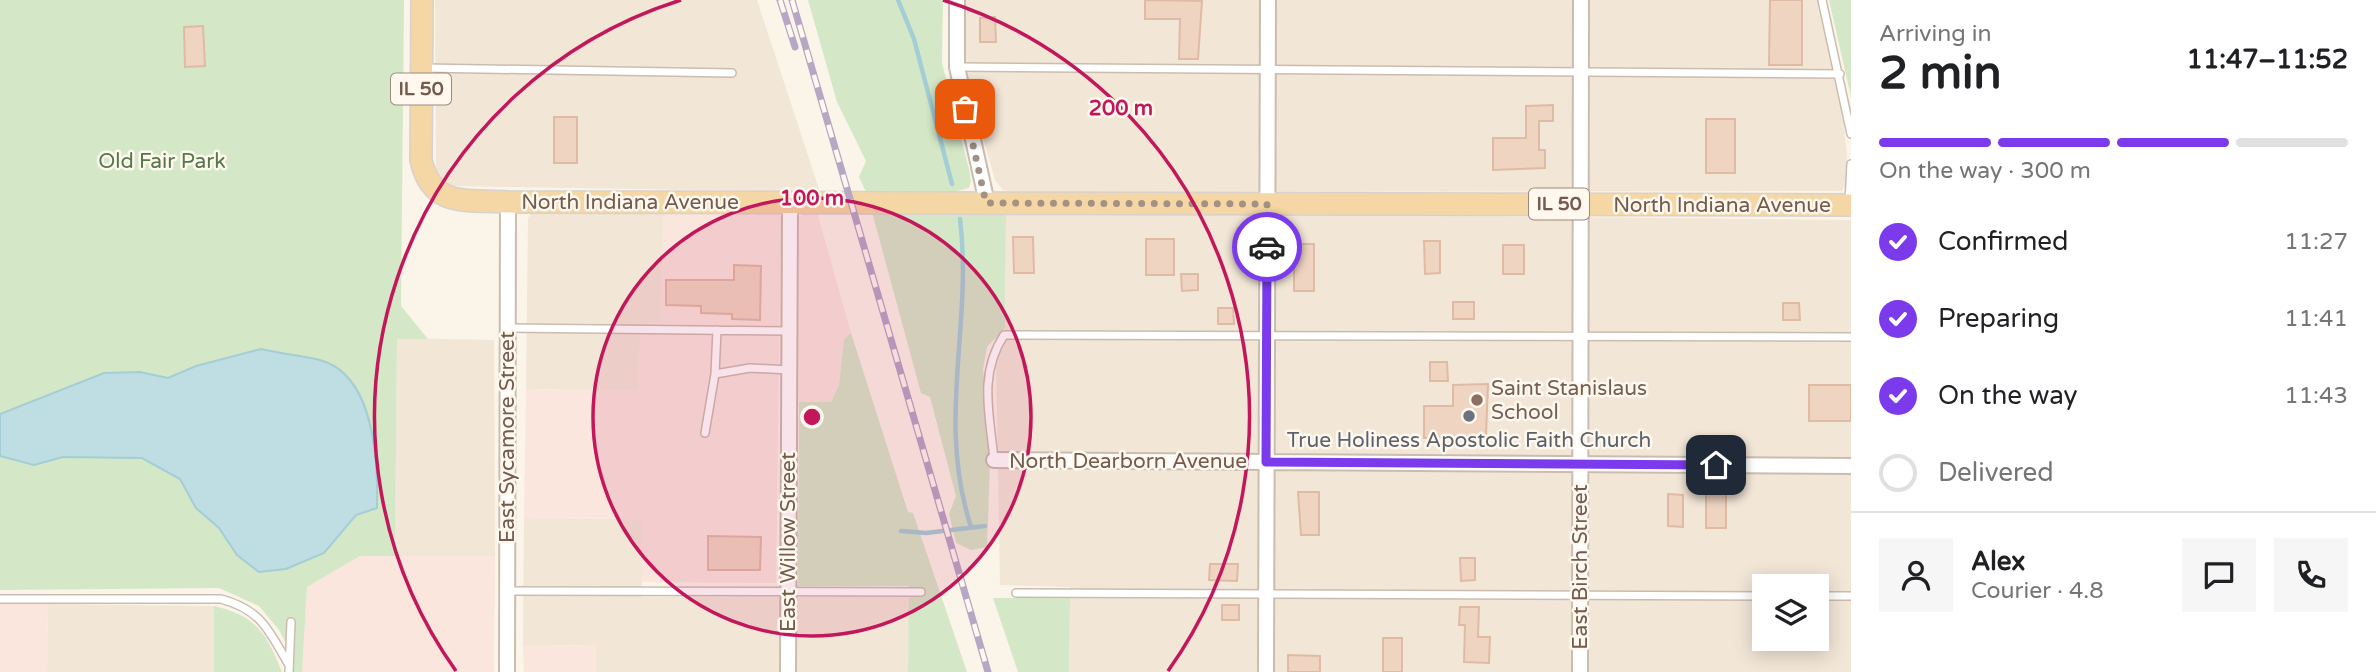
<!DOCTYPE html>
<html lang="en">
<head>
<meta charset="utf-8">
<style>
	:root { --surface:#fff; --page:#f6f6f6; --text:#202124; --muted:#757577; --line:#e0e0e0; --accent:#7c3aed }
	body { margin:0; font-family:"Varela Round",sans-serif; background:var(--page); color:var(--text); height:100vh; display:flex; flex-direction:column; font-size:26px; white-space:nowrap }
	* { box-sizing:border-box; margin:0 }
	p { font-size:23px; color:var(--muted) }
	.icon { flex:none; width:38px; height:38px; fill:none; stroke:currentColor; stroke-width:2; stroke-linecap:round; stroke-linejoin:round }
	.map { position:relative; flex:1; overflow:hidden }
	.drawer { display:flex; flex-direction:column; background:var(--surface); width:525px }
	.drawer>* { flex:none }
	.fabs { position:absolute; left:1752px; top:574px; display:grid; gap:14px }
	.fabs a { display:grid; place-items:center; width:77px; height:77px; border-radius:0px; background:var(--surface); box-shadow:0 4px 18px #0003; font-size:35px }
	.pin { position:absolute; display:grid; place-items:center; width:60px; height:60px; color:#fff; margin:-30px; border-radius:14px; box-shadow:0 4px 10px #0006 }
	.courier { position:absolute; display:grid; place-items:center; width:70px; height:70px; margin:-35px; border:5px solid #7c3aed; border-radius:50%; background:#fff; color:#222; box-shadow:0 2px 9px #0007 }
	.summary em { font-style:normal; font-weight:800 }
	.summary div { display:flex; flex-direction:column-reverse }
	.summary { display:flex; align-items:center; justify-content:space-between; height:119px; padding:0 28px }
	h1 { font-size:46px; font-weight:800; line-height:52px }
	.bar { display:grid; grid-template-columns:repeat(4,1fr); gap:10px 7px; align-content:center; height:84px; padding:0 28px }
	.bar i { height:9px; border-radius:5px; background:var(--line) }
	.bar .current { background:var(--accent) }
	.bar p { grid-column:span 4 }
	.line { display:flex; align-items:center; gap:18px; padding:0 28px; border-top:2px solid var(--line) }
	.line div { flex:1 }
	.round { display:grid; place-items:center; flex:none; width:74px; height:74px; border-radius:0px; background:var(--page) }
	ol { padding:0 28px; list-style:none }
	li { display:flex; align-items:center; gap:21px; height:77px }
	li p { margin-inline-start:auto }
	li .icon { padding:7px; border-radius:50%; background:var(--accent); color:#fff; stroke-width:4 }
	li:last-child { color:var(--muted) }
	li i { width:38px; height:38px; border:4px solid var(--line); border-radius:50% }
	main { display:flex; flex:1; min-height:0 }
	.map>svg:first-child { display:block }
	.residential { fill:#f2e6d7; fill-rule:evenodd }
	.commercial { fill:#fae6dd }
	.green { fill:#d4e8c7 }
	.water { fill:#bedee4; stroke:#a5cdd5; stroke-width:2 }
	.lines { fill:none; stroke-linecap:round; stroke-linejoin:round }
	.stream { stroke:#a5cdd5; stroke-width:4.5 }
	.building { fill:#efd4c2; stroke:#e0bba3; stroke-width:2 }
	.lane-casing { stroke:#ccbcaf; stroke-width:10 }
	.street-casing { stroke:#ccbcaf; stroke-width:18 }
	.primary-casing { stroke:#d8d1cd; stroke-width:24 }
	.lane { stroke:#fff; stroke-width:7 }
	.street { stroke:#fff; stroke-width:14 }
	.primary { stroke:#f5d7a6; stroke-width:21 }
	.rail-casing { stroke:#b7a7c5; stroke-width:7 }
	.rail { stroke:#fef8ee; stroke-width:4.5; stroke-dasharray:13; stroke-linecap:butt }
	.done { stroke:#a39184; stroke-width:7; stroke-dasharray:0 12.6 }
	.route { stroke:#7c3aed; stroke-width:9 }
	.ring { fill:none; stroke:#c2185b; stroke-width:3.5 }
	.education-dot { fill:#8d6e63; stroke:#fef8ee; stroke-width:2.5 }
	.worship-dot { fill:#6b7280; stroke:#fef8ee; stroke-width:2.5 }
	.labels { text-anchor:middle; dominant-baseline:central; stroke-width:5; stroke-linejoin:round; paint-order:stroke }
	.shield { fill:#fef8ee; stroke:#9d8a7e; stroke-width:2 }
	.shield-label { font-size:19px; font-weight:bold; fill:#745b4e }
	.park-label { font-size:21px; fill:#557846; stroke:#fef8ee }
	.street-label { font-size:21px; fill:#745b4e; stroke:#fef8ee }
	.education-label { font-size:21px; fill:#785e54; stroke:#fef8ee; text-anchor:start }
	.worship-label { font-size:21px; fill:#5b616d; stroke:#fef8ee }
	.centre { fill:#c2185b; stroke:#fef8ee; stroke-width:3.5 }
	.ring-label { font-size:21px; text-anchor:middle; font-weight:bold; fill:#c2185b; stroke:#fef8ee; stroke-width:5; stroke-linejoin:round; paint-order:stroke }
</style>
</head>
<body>
<main>
<div class="map">
<svg width="1851" height="672" viewBox="0 0 1851 672">
	<rect width="100%" height="100%" fill="#fbf4e8"/>
	<path class="residential" d="M435,0H757L820,192L451,186L444,182L436,168Z
		M964,0H1818L1840,94L1847,155L1846,184L1842,191L1012,192L1003,190L995,180L967,79Z
		M664,211L661,323L638,391L526,389L528,219L530,214Z
		M1006,211L1851,220V672H1069L1070,587L1000,585L996,363L1005,343ZM1764,586H1816V639H1764Z
		M397,338L494,340L495,556H395Z
		M524,518L642,519V597H910L908,672H596V645L523,646Z
		M48,604L214,606V672H47Z"/>
	<path class="commercial" d="M664,211L778,213L781,217L776,583L642,582V519L524,518L526,389L638,391L640,324L661,323Z
		M806,212H817L851,333L844,339L839,385L831,403L799,402L798,218Z
		M360,556H495L494,672H302L307,587Z
		M0,603L48,604L47,672H0Z
		M596,645V672H524L523,646Z"/>
	<path class="green" d="M0,0H404L401,306L428,339H397L395,556H360L307,587L302,672H292L293,657L279,630L259,606L219,588L0,590V456L34,465L63,457L142,458L180,479L196,508L219,528L237,555L346,528L356,515L376,508L377,470L367,412L322,361L292,357L219,359L168,378L140,372L104,373L0,414Z
		M808,0H943L942,63L969,169L971,181L969,188L949,193L866,192L859,177L866,161L837,102Z
		M1829,0H1851V97Z
		M1006,211L1005,328L987,347L983,369L990,462L987,547L971,550L956,543L949,514L956,496L930,397L921,393L872,212Z
		M851,333L908,512L913,513L967,672H908L909,586H798L799,402H831L839,385L844,339Z
		M993,598H1070L1069,672H1018Z
		M214,606C257,616 266,633 282,672H214Z"/>
	<path class="water" d="M261,349C281,354 301,355 320,360C375,375 378,463 377,508L356,515L324,553L286,569L259,572L237,555L219,528L196,508L180,479L142,458L63,457L34,465L0,456V414L104,373L140,372L168,378L196,366Z"/>
	<g class="lines">
		<path class="stream" d="M898,0L914,39L952,184
			M960,219C973,326 936,419 971,527
			M901,531L926,533L985,526"/>
	</g>
	<path class="building" d="M1145,0L1202,1L1198,59H1179L1180,19H1145Z
		M1770,0H1802V65H1769Z
		M995,17L996,42H980V18Z
		M203,26L205,66L185,67L184,27Z
		M1553,105V121H1539V150H1545V168L1493,170V138H1526V106Z
		M554,117H577V163H554Z
		M1706,119H1735V173H1706Z
		M1013,237H1033L1034,273H1014Z
		M1146,239H1174V275H1146Z
		M1424,241H1440V273L1425,274Z
		M1294,244H1314V291H1294Z
		M1503,245H1524V274H1503Z
		M734,265L761,266L760,320L732,319V314L701,313V306L666,305V280H734Z
		M1181,274H1198V290L1182,291Z
		M1453,302H1474V319H1453Z
		M1783,303H1799L1800,320H1783Z
		M1218,308H1233L1234,324H1218Z
		M1430,362H1447L1448,381H1430Z
		M1488,384L1486,435L1424,438V406H1453V385Z
		M1809,385H1851V421H1809Z
		M1298,492H1319V535H1301Z
		M1668,494L1683,495V527L1668,526Z
		M1706,494H1726V528H1706Z
		M708,536L761,537L760,570H708Z
		M1460,558H1475V580L1461,581Z
		M1210,564H1238L1237,581L1209,580Z
		M1222,605H1239V620H1222Z
		M1460,607H1479L1478,637H1490L1489,663L1464,662L1465,625H1459Z
		M1383,638H1402V672H1383Z
		M1288,655L1320,656V672H1288Z"/>
	<g class="lines">
		<g class="lane-casing">
			<path id="lane" d="M1822,0L1851,134
				M958,67L1840,74
				M425,68L732,73
				M1849,202L1851,164
				M508,328L789,331
				M715,374L717,330
				M705,433L715,374L750,368L789,370
				M994,460C990,415 978,375 1004,335L1851,337
				M508,591L921,592
				M1016,593L1764,596
				M1816,596H1851
				M0,599H221C262,610 269,631 289,665
				M289,672L291,622"/>
		</g>
		<g class="street-casing">
			<path id="street" d="M957,0V67L987,203
				M994,460L1851,466
				M507,672L508,202
				M788,672L790,202
				M1266,672L1268,0
				M1580,672L1581,0"/>
		</g>
		<g class="primary-casing">
			<path id="primary" d="M422,0L421,160C432,209 467,199 508,202L1851,205"/>
		</g>
		<use href="#lane" class="lane"/>
		<use href="#street" class="street"/>
		<use href="#primary" class="primary"/>
		<g class="rail-casing">
			<path id="rail" d="M780,0L795,47
				M792,0L988,672"/>
		</g>
		<use href="#rail" class="rail"/>
	</g>
	<g class="lines">
		<path class="done" d="M965,109L986,203L1267,204V247"/>
		<path class="route" d="M1267,247L1266,462L1716,465"/>
	</g>
	<circle cx="812" cy="417" r="219" fill="#c2185b" fill-opacity=".12"/>
	<g class="ring">
		<circle cx="812" cy="417" r="219"/>
		<path d="M456 671A437 437 0 0 1 681 0M943 0A437 437 0 0 1 1168 671"/>
	</g>
	<circle class="education-dot" cx="1477" cy="400" r="7"/>
	<circle class="worship-dot" cx="1469" cy="416" r="7"/>
	<g class="labels">
		<g class="shield">
			<rect x="391" y="73.5" width="60" height="31" rx="5"/>
			<rect x="1529" y="188.5" width="60" height="31" rx="5"/>
		</g>
		<g class="shield-label">
			<text x="421" y="89">IL 50</text>
			<text x="1559" y="204">IL 50</text>
		</g>
		<g class="park-label">
			<text x="162" y="161">Old Fair Park</text>
		</g>
		<g class="street-label">
			<text x="630" y="202">North Indiana Avenue</text>
			<text x="1722" y="205">North Indiana Avenue</text>
			<text transform="translate(507 437) rotate(-90)">East Sycamore Street</text>
			<text x="1128" y="461">North Dearborn Avenue</text>
			<text transform="translate(788 542) rotate(-90)">East Willow Street</text>
			<text transform="translate(1580 567) rotate(-90)">East Birch Street</text>
		</g>
		<g class="education-label">
			<text x="1491" y="388">Saint Stanislaus<tspan x="1491" dy="24">School</tspan></text>
		</g>
		<g class="worship-label">
			<text x="1469" y="440">True Holiness Apostolic Faith Church</text>
		</g>
	</g>
	<circle cx="812" cy="417" r="10" class="centre"/>
	<g class="ring-label">
		<text x="1121" y="115">200 m</text>
		<text x="812" y="205">100 m</text>
	</g>
</svg>
<div class="fabs">
<a><svg class="icon" aria-label="layers" viewBox="0 0 24 24"><path d="M12 4l9 5-9 5-9-5zM3 14l9 5 9-5"/></svg></a>
</div>
<div class="pin" style="left:965px;top:109px;background:#ea580c"><svg class="icon" aria-label="bag" viewBox="0 0 24 24"><path d="M5 8h14l-1 12H6zM9 8a3 3 0 0 1 6 0"/></svg></div>
<div class="pin" style="left:1716px;top:465px;background:#1f2937"><svg class="icon" aria-label="home" viewBox="0 0 24 24"><path d="M3 11l9-7 9 7M6 9v11h12V9"/></svg></div>
<div class="courier" style="left:1267px;top:247px"><svg class="icon" aria-label="car" viewBox="0 0 24 24"><path d="M5 17H2v-5l4-1 3-4h7l3 4 3 1v5h-3M9 17h6M6 11h13"/><circle cx="7" cy="17" r="2"/><circle cx="17" cy="17" r="2"/></svg></div>
</div>
<section class="drawer">
<div class="summary"><div><h1>2 min</h1><p>Arriving in</p></div><em>11:47–11:52</em></div>
<div class="bar"><i class="current"></i><i class="current"></i><i class="current"></i><i></i><p>On the way · 300 m</p></div>
<ol>
<li><svg class="icon" aria-label="check" viewBox="0 0 24 24"><path d="M5 12l5 5 9-10"/></svg>Confirmed<p>11:27</p></li>
<li><svg class="icon" aria-label="check" viewBox="0 0 24 24"><path d="M5 12l5 5 9-10"/></svg>Preparing<p>11:41</p></li>
<li><svg class="icon" aria-label="check" viewBox="0 0 24 24"><path d="M5 12l5 5 9-10"/></svg>On the way<p>11:43</p></li>
<li><i></i>Delivered</li>
</ol>
<div class="line" style="height:126px"><a class="round"><svg class="icon" aria-label="person" viewBox="0 0 24 24"><circle cx="12" cy="8" r="4"/><path d="M4 21q1-7 8-7t8 7"/></svg></a><div><b>Alex</b><p>Courier · 4.8</p></div><a class="round"><svg class="icon" aria-label="chat" viewBox="0 0 24 24"><path d="M4 5h16v11H9l-5 4z"/></svg></a><a class="round"><svg class="icon" aria-label="phone" viewBox="0 0 24 24"><path d="M5 4h4l2 5-3 2q2 4 5 5l2-3 5 2v4C11 20 4 13 5 4z"/></svg></a></div>
</section>
</main>
</body>
</html>
